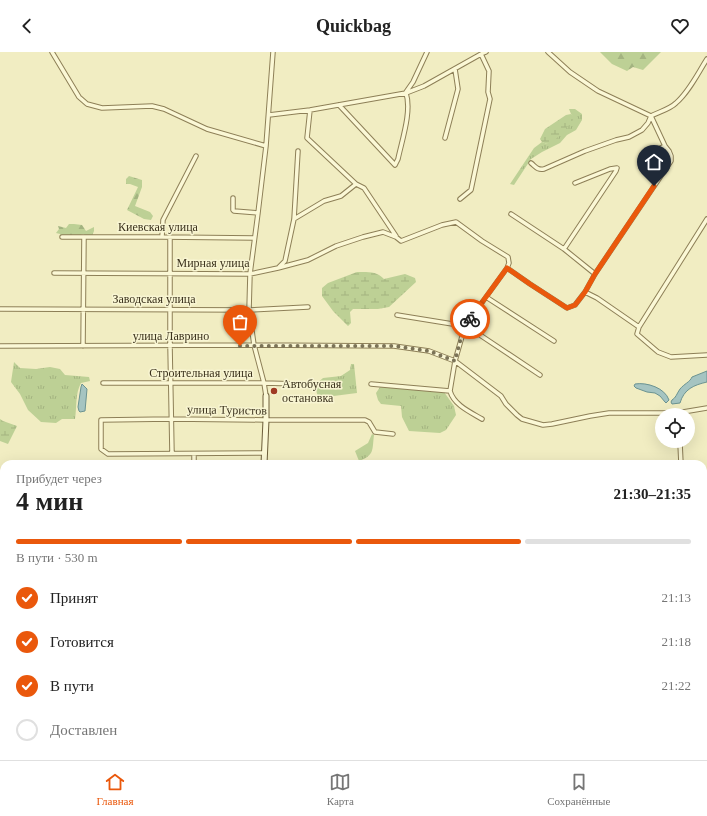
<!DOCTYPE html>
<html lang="ru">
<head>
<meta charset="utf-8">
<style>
	:root { --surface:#fff; --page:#f2f2f2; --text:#222; --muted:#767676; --line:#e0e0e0; --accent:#ea580c }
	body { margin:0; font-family:Georgia,serif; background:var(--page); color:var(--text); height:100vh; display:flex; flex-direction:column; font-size:15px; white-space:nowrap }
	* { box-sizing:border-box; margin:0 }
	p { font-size:13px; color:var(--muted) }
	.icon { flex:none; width:22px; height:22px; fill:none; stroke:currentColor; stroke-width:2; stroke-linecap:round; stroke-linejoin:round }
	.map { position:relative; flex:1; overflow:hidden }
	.sheet { position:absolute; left:0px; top:408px; width:707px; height:300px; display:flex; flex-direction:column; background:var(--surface); border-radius:12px 12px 0 0; box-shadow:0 4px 16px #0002 }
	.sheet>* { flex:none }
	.buttons { position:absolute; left:655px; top:356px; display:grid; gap:8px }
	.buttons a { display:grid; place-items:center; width:40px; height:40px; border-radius:50%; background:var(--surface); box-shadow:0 4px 16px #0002; font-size:20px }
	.pin { position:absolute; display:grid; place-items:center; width:34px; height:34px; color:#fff; margin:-41px -17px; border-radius:50% 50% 50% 0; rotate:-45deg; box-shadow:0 0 4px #0007 }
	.pin .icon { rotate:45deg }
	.courier { position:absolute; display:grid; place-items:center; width:40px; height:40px; margin:-20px; border:3px solid #ea580c; border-radius:50%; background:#fff; color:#222; box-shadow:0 1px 5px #0007 }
	.overview em { font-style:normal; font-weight:600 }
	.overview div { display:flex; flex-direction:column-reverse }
	.overview { display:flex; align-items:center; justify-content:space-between; height:68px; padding:0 16px }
	h1 { font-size:26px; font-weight:600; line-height:30px }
	.bar { display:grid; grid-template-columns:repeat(4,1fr); gap:6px 4px; align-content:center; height:48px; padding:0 16px }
	.bar i { height:5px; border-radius:3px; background:var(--line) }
	.bar .on { background:var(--accent) }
	.bar p { grid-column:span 4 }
	ol { padding:0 16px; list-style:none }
	li { display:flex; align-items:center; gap:12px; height:44px }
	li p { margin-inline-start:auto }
	li .icon { padding:4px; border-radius:50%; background:var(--accent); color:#fff; stroke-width:4 }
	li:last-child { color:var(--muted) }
	li i { width:22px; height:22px; border:2px solid var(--line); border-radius:50% }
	header { display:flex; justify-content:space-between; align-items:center; height:52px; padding:0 16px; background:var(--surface); font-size:18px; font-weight:600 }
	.tab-bar { display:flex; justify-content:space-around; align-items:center; height:56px; border-top:1px solid var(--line); background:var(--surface); font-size:11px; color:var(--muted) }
	.tab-bar a { display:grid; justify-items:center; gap:2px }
	.tab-bar .on { color:var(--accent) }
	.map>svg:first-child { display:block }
	.grass { fill:url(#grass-tufts) }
	.forest { fill:url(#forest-firs) }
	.wetland { fill:url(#wetland-marsh) }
	.water { fill:#a5c4c1; stroke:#6b9391 }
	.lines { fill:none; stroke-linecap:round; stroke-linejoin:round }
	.street-casing { stroke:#8d7f57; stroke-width:5.5 }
	.secondary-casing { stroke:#6e5f3b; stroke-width:7 }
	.street { stroke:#fbf8d6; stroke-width:3.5 }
	.secondary { stroke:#fbf8d6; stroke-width:5 }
	.done { stroke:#7b7357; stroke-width:4; stroke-dasharray:0 7.2 }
	.route { stroke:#ea580c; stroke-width:5 }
	.poi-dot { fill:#a03b23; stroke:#f8f5d2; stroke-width:1.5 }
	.labels { text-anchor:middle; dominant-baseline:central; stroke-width:3; stroke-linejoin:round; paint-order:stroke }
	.street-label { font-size:12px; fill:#3b321d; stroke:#f8f5d2 }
	.poi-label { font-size:12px; fill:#3b321d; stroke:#f8f5d2; text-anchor:start }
</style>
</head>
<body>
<header><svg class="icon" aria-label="back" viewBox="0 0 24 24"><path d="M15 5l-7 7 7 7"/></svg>Quickbag<svg class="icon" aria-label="heart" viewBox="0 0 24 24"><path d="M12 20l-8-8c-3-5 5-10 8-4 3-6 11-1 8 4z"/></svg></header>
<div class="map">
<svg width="707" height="708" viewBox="0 0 707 708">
	<defs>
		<pattern id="grass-tufts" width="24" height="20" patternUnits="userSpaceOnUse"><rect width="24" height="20" fill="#bdd095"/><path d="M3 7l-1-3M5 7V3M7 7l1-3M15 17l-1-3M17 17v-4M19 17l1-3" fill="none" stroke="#a3b380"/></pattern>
		<pattern id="forest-firs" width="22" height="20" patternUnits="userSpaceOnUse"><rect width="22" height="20" fill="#bdd095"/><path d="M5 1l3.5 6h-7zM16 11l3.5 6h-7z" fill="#a3b380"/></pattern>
		<pattern id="wetland-marsh" width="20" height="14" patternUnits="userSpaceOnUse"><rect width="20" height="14" fill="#bdd095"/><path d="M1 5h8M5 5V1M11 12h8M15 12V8" fill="none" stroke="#a3b380"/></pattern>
	</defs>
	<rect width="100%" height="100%" fill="#f1edc2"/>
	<path class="grass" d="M569,57H575L582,62V68L576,78L567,83L560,91L542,100L531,107L514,133L510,132L534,96L542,90L547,92L573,65L571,62Z
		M14,310L20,316L36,317L50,315L60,317L65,323L89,325L90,329L81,331C75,342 77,355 75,367H62L56,371L41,370L28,358L20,342L11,330Z
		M351,312H354L357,341L318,346L315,333L323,326L341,324L350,318Z
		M380,335L444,340L454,354L456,363L446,378L440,381L409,379L402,365L401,354L381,352L378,348L376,341Z
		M372,382L374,383C372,398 375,403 359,409L355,399L368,391Z"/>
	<path class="forest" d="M600,0H661L643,18L633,15L627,19L612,12Z
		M129,124L142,128V135L135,154L150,160L153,164L151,168L144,167L127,158L138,135L130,132H126V127Z
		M69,172H74L82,173L86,179L94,175V179L92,184H85L84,182C80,183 76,185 72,183L63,187L60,182L56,181L59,177L58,174L66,176Z
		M707,632V708H561L562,704H703V634Z"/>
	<path class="wetland" d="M571,62L574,65L572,70L553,90L547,92L542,90L540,87L545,77L566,63Z
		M357,220C367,220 377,219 384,227L405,222L415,226L416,230L389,255L378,257H353L350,260L351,271L348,274L333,259L322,244V236L328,231Z
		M0,367L3,369L17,374L8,392L0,389Z"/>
	<path class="water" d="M707,319V330C694,333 684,337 680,351L672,352L671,350L672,348C676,346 677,341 680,337C684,332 690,330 692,325Z
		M82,332L87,337L85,359L80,360L79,359L78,355L81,335Z
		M635,332C647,330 665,336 669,348L666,351L665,350L660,344L655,341L647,340L636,336L634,334Z"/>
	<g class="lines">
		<g class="street-casing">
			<path id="street" d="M52,0L79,45L87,52L102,56L152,54L164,57L207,77L266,94
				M406,40L413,30L427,0
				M339,53L395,113L398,107C402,88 412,59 406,41
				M310,58L307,86L356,132L364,136L396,184
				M269,63L310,58L406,41L424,34L481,2L486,0
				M445,86L458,37L455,17
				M651,100L665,94
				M531,111C536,115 537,118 544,117L585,99L616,88L629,85L642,78L648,71L651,64C659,60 670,57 676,51C689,40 698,21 707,7
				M233,146V158L234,159L258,161
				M460,147L471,138L490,47L488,40L489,19L481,2
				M511,162L564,197L595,222
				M294,167L324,149L341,144L356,132
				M62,185H162L254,186
				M162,185L163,168L196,104
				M170,185V294L172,401
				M564,197L616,119L617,116L610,117L575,131
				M279,215L285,209L294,167L298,99
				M507,216L530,232L567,256L575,253L585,240L595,222L671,109V104L669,99L665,94L651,64L598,39L570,20L548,0
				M54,221L250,222L278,216L308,208L336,194L363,185L383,180L396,185L401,189L442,173L456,170L482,189L508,205L509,211L507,216L465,274L455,309L450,339
				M585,240L597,246L639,275L637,282L658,300L671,305L707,303
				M486,245L554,289
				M0,257L249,258L308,255
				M397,263L465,274L474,279L540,323
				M639,275L707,167
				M0,294L254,293L394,294L429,299L455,309L501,344L506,352L517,363L522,367L543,373L552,372L590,364L609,361H677L707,356
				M83,294L84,185
				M103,331H264L298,332
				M371,332L450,339C454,353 470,360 482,367
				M266,344L264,331L254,293L249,258L250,222L258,161L266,94L273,0
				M680,391L681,412
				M265,401L108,402L101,397V368L171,367L266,368H365L369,370L375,380L393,382
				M194,402V412
				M0,528L4,529
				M0,565L4,566
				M0,600L4,601
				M0,643L4,644
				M703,661L707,660
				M0,697L6,708
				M84,704L87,708
				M117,704L119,708
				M167,704L169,708
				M231,704L234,708
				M292,704L294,708
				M90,708L99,704"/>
		</g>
		<g class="secondary-casing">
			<path id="secondary" d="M264,412L266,368V344
				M703,496L707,495
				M34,708L42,704
				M421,708L424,704"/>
		</g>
		<use href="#street" class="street"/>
		<use href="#secondary" class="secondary"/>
	</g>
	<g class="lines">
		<path class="done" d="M240,294H394L429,299L455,309L463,278L470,267"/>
		<path class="route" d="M470,267L507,216L530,232L567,256L575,253L585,240L595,222L654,134"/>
	</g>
	<circle class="poi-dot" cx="274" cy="339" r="4"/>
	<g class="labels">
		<g class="street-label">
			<text x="158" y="175">Киевская улица</text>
			<text x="213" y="211">Мирная улица</text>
			<text x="154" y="247">Заводская улица</text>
			<text x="171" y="284">улица Лаврино</text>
			<text x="201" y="321">Строительная улица</text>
			<text transform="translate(227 358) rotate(1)">улица Туристов</text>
		</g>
		<g class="poi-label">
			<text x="282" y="332">Автобусная<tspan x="282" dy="14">остановка</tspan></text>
		</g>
	</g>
</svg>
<div class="buttons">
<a><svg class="icon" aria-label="locate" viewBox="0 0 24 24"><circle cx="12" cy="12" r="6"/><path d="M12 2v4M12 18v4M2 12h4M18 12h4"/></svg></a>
</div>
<div class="pin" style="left:240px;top:294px;background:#ea580c"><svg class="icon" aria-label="bag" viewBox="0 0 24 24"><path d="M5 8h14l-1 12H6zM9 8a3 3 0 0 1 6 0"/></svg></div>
<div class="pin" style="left:654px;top:134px;background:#1f2937"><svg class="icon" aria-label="home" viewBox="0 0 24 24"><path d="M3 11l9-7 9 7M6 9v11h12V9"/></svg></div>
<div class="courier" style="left:470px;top:267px"><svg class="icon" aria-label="bike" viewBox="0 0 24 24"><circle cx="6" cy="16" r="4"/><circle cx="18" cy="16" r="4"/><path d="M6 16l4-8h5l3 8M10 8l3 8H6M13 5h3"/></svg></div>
<section class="sheet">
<div class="overview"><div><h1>4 мин</h1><p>Прибудет через</p></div><em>21:30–21:35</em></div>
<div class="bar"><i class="on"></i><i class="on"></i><i class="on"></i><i></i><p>В пути · 530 m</p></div>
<ol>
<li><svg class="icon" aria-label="check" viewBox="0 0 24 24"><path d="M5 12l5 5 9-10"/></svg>Принят<p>21:13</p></li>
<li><svg class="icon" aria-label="check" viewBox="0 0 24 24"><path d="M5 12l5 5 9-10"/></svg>Готовится<p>21:18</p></li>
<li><svg class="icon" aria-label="check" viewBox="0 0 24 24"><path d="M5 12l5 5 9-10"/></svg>В пути<p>21:22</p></li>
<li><i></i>Доставлен</li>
</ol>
</section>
</div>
<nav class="tab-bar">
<a class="on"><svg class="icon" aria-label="home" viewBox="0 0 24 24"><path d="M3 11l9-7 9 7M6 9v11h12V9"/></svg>Главная</a>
<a><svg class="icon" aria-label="map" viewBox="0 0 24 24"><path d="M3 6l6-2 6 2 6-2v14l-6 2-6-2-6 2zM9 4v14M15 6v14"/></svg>Карта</a>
<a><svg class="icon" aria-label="saved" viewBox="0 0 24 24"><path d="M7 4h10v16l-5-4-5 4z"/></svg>Сохранённые</a>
</nav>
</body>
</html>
